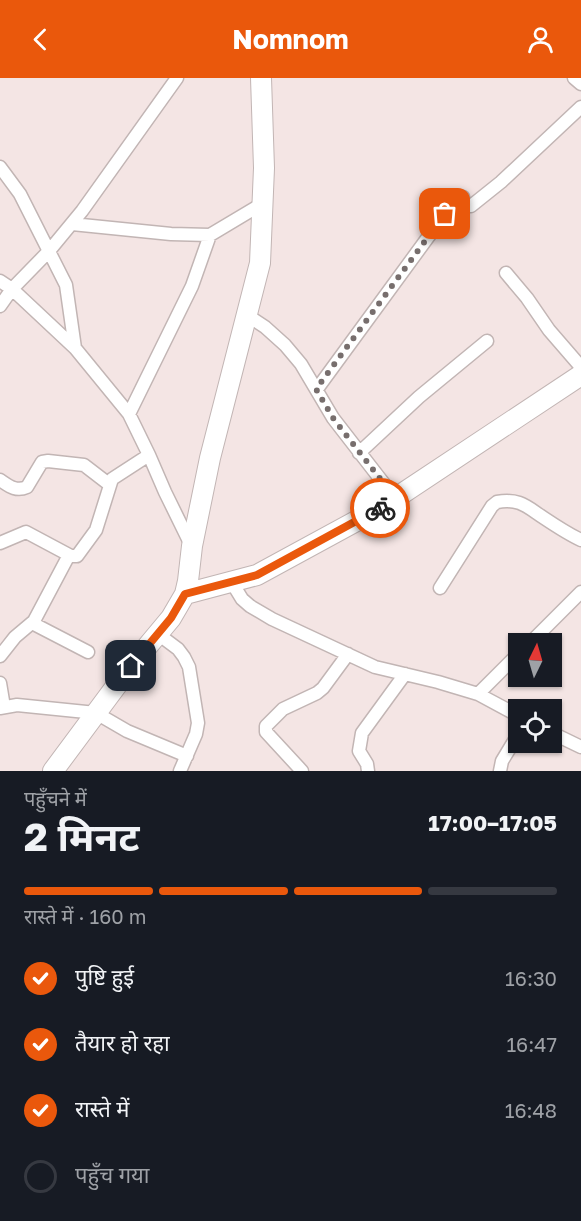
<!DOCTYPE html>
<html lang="hi">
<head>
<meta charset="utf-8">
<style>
	:root { --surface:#171b24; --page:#242831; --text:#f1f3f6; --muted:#9ea1a6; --line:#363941; --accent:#ea580c }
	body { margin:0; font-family:"Golos Text","Noto Sans Devanagari",sans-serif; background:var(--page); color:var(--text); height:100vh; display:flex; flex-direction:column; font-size:22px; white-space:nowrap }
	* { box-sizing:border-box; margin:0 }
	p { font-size:20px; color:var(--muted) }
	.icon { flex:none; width:33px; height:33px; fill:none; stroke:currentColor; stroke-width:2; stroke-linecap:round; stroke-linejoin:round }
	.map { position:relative; height:693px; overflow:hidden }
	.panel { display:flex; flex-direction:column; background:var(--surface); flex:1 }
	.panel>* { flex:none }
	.needle { width:39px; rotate:5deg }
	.controls { position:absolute; left:508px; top:555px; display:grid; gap:12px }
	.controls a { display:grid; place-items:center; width:54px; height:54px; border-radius:0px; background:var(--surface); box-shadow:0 2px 4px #0004; font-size:30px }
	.pin { position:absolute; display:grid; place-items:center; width:51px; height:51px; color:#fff; margin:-26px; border-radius:12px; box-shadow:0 3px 9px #0006 }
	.courier { position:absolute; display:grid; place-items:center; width:60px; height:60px; margin:-30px; border:4px solid #ea580c; border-radius:50%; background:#fff; color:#222; box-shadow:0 2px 8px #0007 }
	.headline em { font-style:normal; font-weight:700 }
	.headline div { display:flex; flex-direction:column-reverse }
	.headline { display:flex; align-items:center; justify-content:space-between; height:102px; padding:0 24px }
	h1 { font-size:39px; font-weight:700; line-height:45px }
	.bar { display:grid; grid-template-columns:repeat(4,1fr); gap:9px 6px; align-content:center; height:72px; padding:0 24px }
	.bar i { height:8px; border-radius:4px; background:var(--line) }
	.bar .selected { background:var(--accent) }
	.bar p { grid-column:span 4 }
	ol { padding:0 24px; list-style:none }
	li { display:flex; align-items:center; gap:18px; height:66px }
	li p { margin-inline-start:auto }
	li .icon { padding:6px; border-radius:50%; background:var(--accent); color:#fff; stroke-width:4 }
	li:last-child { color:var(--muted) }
	li i { width:33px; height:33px; border:3px solid var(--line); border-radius:50% }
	header { display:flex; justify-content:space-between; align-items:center; height:78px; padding:0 24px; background:var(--accent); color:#fff; font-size:27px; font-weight:700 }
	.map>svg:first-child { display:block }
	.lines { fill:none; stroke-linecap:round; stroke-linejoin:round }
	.street-casing { stroke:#c2b5b4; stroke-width:15 }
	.primary-casing { stroke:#c2b5b4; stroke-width:22 }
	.street { stroke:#fff; stroke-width:12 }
	.primary { stroke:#fff; stroke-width:20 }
	.done { stroke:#776e6d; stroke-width:6; stroke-dasharray:0 10.8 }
	.route { stroke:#ea580c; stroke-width:8 }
</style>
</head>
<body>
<header><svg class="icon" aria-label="back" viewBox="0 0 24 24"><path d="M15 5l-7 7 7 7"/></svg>Nomnom<svg class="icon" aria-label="person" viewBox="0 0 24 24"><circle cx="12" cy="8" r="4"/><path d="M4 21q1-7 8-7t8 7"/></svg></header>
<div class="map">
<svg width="581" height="693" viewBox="0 0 581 693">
	<rect width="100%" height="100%" fill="#f4e5e4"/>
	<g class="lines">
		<g class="street-casing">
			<path id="street" d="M574,0L581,6
				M0,89L20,116L66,207L75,270
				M471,128L501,104L581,29
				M72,146L171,156L210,157L262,126
				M506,195L527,220L549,252L581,289
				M0,203L12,211L75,270L129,336L149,377L165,414L191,467
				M0,228L12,211L49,173L82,133L177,0
				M247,237L265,249L285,267L301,286L333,340L395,420
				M317,311L445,136L463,119
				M129,336L192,208L210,157
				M359,375L419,319L487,263
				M0,402C9,408 16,414 27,409L42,384L48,383L84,387L110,407
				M0,465L26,454L71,478H77L96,452L112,401L149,377
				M231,503L242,521L250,528L272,541L375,589L438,604L478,616L519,638
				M440,510L492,428L497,424C520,420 527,429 544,440C556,448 568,456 581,462
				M32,545L88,574
				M158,556L178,571L184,579L189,589L198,645L196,656L180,693
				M529,566L581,514
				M0,578L15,559L34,543L69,477
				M0,605L4,629
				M478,616L519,575
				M0,630L17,627L96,635L127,653L187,678
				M552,655L581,669
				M302,693L266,654V648L283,631L317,615L323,610L348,576
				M368,693L367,686L359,673L362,655L405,596
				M500,693L502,683L519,655"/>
		</g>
		<g class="primary-casing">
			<path id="primary" d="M185,516L257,497L382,429L581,297
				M53,693L131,588L171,540L185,516L188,503L192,468L210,380L260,185L264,90L261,0"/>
		</g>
		<use href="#street" class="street"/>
		<use href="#primary" class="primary"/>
	</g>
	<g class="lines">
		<path class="done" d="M380,430L395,420L333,340L316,311L445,136"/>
		<path class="route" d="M131,588L171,540L185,516L257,497L380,430"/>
	</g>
</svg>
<div class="controls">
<a><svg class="needle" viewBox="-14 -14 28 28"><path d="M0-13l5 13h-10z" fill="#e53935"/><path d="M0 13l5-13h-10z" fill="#9ea1a6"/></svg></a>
<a><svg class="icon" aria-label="locate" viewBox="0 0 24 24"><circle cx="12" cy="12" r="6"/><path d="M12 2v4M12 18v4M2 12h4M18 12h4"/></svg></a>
</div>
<div class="pin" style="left:445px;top:136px;background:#ea580c"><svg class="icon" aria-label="bag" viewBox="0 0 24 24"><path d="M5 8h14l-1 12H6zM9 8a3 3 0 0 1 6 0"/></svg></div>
<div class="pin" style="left:131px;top:588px;background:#1f2937"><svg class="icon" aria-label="home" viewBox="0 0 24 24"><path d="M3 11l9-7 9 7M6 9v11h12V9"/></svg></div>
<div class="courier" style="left:380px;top:430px"><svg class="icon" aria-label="bike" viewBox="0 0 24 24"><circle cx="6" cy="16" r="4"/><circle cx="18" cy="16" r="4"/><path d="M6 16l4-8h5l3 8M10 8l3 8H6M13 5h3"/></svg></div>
</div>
<section class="panel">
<div class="headline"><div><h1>2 मिनट</h1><p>पहुँचने में</p></div><em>17:00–17:05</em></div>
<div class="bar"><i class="selected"></i><i class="selected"></i><i class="selected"></i><i></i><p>रास्ते में · 160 m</p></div>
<ol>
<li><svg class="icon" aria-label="check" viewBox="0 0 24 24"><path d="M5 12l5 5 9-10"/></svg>पुष्टि हुई<p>16:30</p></li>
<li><svg class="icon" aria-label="check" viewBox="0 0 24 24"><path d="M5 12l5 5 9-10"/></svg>तैयार हो रहा<p>16:47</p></li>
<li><svg class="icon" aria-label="check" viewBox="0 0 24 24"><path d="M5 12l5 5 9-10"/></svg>रास्ते में<p>16:48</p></li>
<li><i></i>पहुँच गया</li>
</ol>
</section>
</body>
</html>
